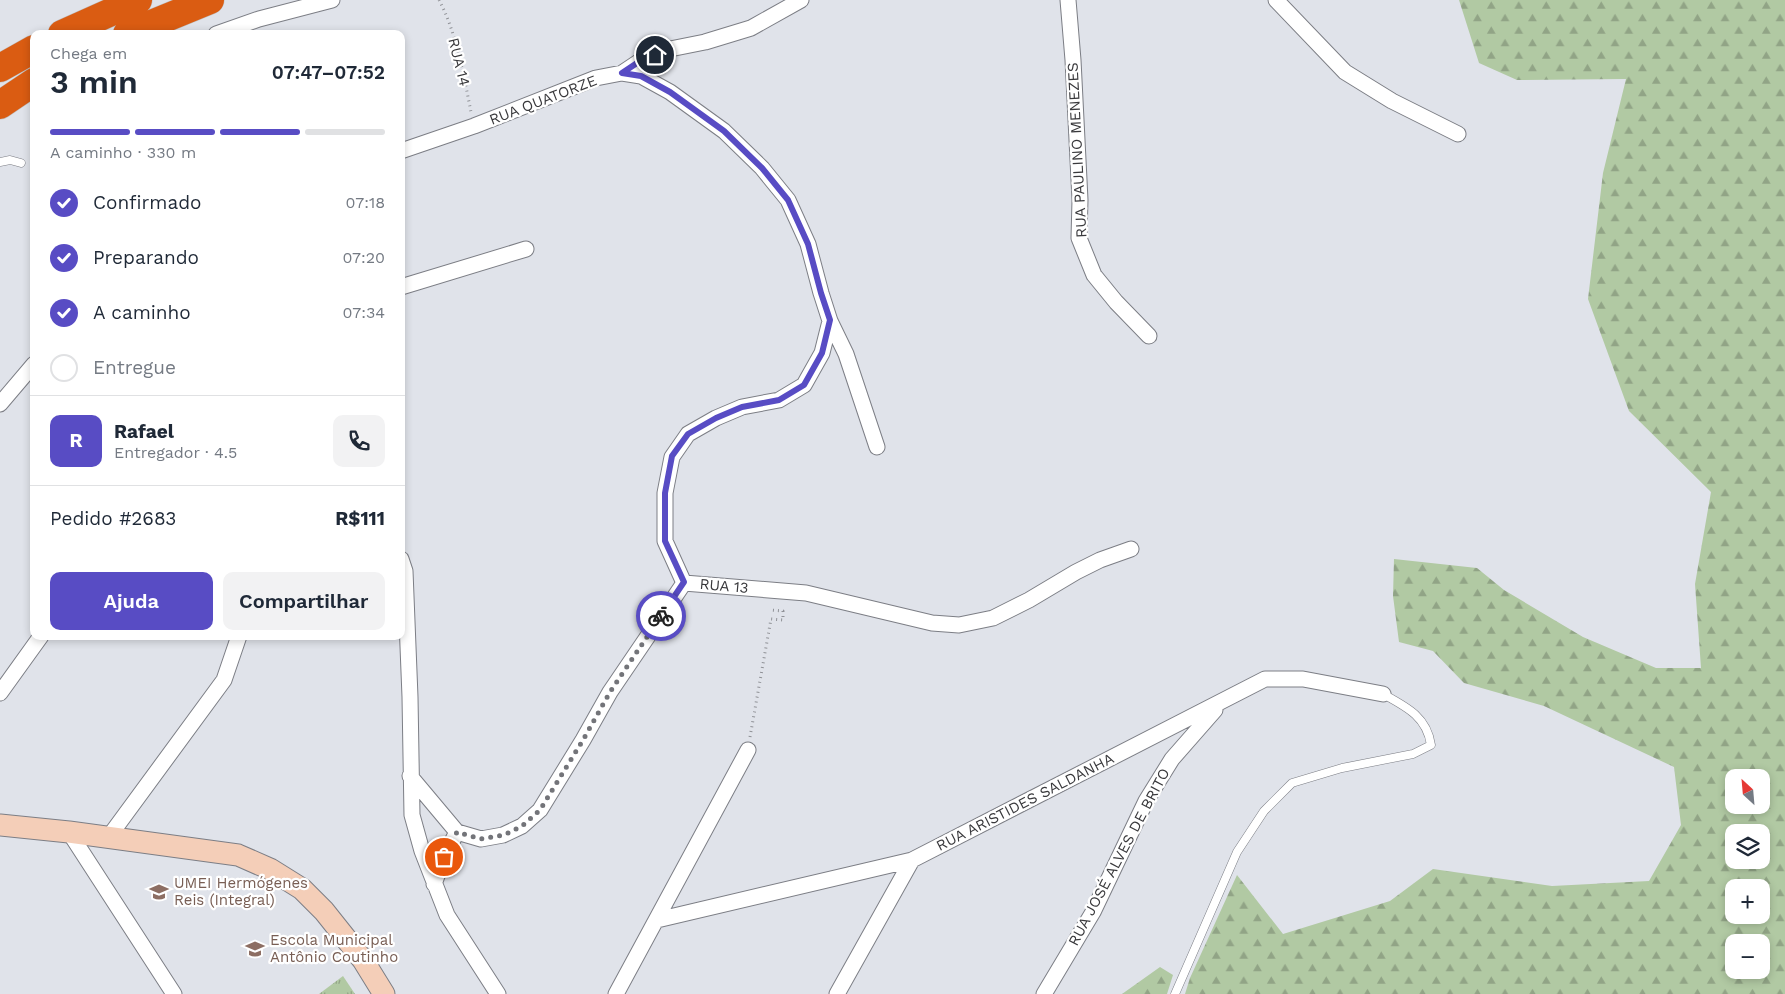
<!DOCTYPE html>
<html lang="pt">
<head>
<meta charset="utf-8">
<style>
	:root { --surface:#fff; --page:#f2f2f3; --text:#1f2937; --muted:#747a83; --line:#e0e1e3; --accent:#584cc4 }
	body { margin:0; font-family:"Work Sans",sans-serif; background:var(--page); color:var(--text); height:100vh; display:flex; flex-direction:column; font-size:19px; white-space:nowrap }
	* { box-sizing:border-box; margin:0 }
	p { font-size:16px; color:var(--muted) }
	.icon { flex:none; width:28px; height:28px; fill:none; stroke:currentColor; stroke-width:2; stroke-linecap:round; stroke-linejoin:round }
	.map { position:relative; flex:1; overflow:hidden }
	.drawer { position:absolute; left:30px; top:30px; width:375px; height:610px; display:flex; flex-direction:column; background:var(--surface); border-radius:10px; box-shadow:0 2px 8px #0003 }
	.drawer>* { flex:none }
	.needle { width:32px; rotate:334deg }
	.tools { position:absolute; left:1725px; top:769px; display:grid; gap:10px }
	.tools a { display:grid; place-items:center; width:45px; height:45px; border-radius:10px; background:var(--surface); box-shadow:0 2px 8px #0003; font-size:25px }
	.pin { position:absolute; display:grid; place-items:center; width:42px; height:42px; color:#fff; margin:-21px; border:2px solid #fff; border-radius:50%; box-shadow:0 1px 5px #0007 }
	.courier { position:absolute; display:grid; place-items:center; width:50px; height:50px; margin:-25px; border:4px solid #584cc4; border-radius:50%; background:#fff; color:#222; box-shadow:0 1px 6px #0007 }
	.headline em { font-style:normal; font-weight:600 }
	.headline div { display:flex; flex-direction:column-reverse }
	.headline { display:flex; align-items:center; justify-content:space-between; height:85px; padding:0 20px }
	h1 { font-size:32px; font-weight:600; line-height:38px }
	.bar { display:grid; grid-template-columns:repeat(4,1fr); gap:8px 5px; align-content:center; height:60px; padding:0 20px }
	.bar i { height:6px; border-radius:4px; background:var(--line) }
	.bar .active { background:var(--accent) }
	.bar p { grid-column:span 4 }
	.line { display:flex; align-items:center; gap:12px; padding:0 20px; border-top:1px solid var(--line) }
	.line div { flex:1 }
	.round { display:grid; place-items:center; flex:none; width:52px; height:52px; border-radius:10px; background:var(--page) }
	ol { padding:0 20px; list-style:none }
	li { display:flex; align-items:center; gap:15px; height:55px }
	li p { margin-inline-start:auto }
	li .icon { padding:5px; border-radius:50%; background:var(--accent); color:#fff; stroke-width:4 }
	li:last-child { color:var(--muted) }
	li i { width:28px; height:28px; border:2px solid var(--line); border-radius:50% }
	.primary-button { display:flex; gap:10px; margin-top:auto; padding:10px 20px }
	.primary-button a { flex:1; height:58px; border-radius:10px; background:var(--accent); color:#fff; font-size:20px; font-weight:600; line-height:58px; text-align:center }
	.primary-button a+a { background:var(--page); color:var(--text) }
	.map>svg:first-child { display:block }
	.forest { fill:url(#forest-firs); fill-rule:evenodd }
	.park { fill:url(#park-tufts) }
	.lines { fill:none; stroke-linecap:round; stroke-linejoin:round }
	.lane-casing { stroke:#7c7e85; stroke-width:9 }
	.street-casing { stroke:#7c7e85; stroke-width:17 }
	.secondary-casing { stroke:#7c7e85; stroke-width:23 }
	.highway-casing { stroke:#c0c0c1; stroke-width:29 }
	.path { stroke:#909297; stroke-width:3; stroke-dasharray:1 4; stroke-linecap:butt }
	.lane { stroke:#fff; stroke-width:8 }
	.street { stroke:#fff; stroke-width:15 }
	.secondary { stroke:#f4ceb8; stroke-width:21 }
	.highway { stroke:#da5c12; stroke-width:28 }
	.done { stroke:#737479; stroke-width:5; stroke-dasharray:0 9 }
	.route { stroke:#584cc4; stroke-width:6 }
	.labels { text-anchor:middle; dominant-baseline:central; stroke-width:4.5; stroke-linejoin:round; paint-order:stroke }
	.street-label { font-size:15px; fill:#39393c; stroke:#fff }
	.education-label { font-size:15px; fill:#785e54; stroke:#fff; text-anchor:start }
</style>
</head>
<body>
<div class="map">
<svg width="1785" height="994" viewBox="0 0 1785 994">
	<defs>
		<pattern id="forest-firs" width="22" height="20" patternUnits="userSpaceOnUse" patternTransform="scale(1.25)"><rect width="22" height="20" fill="#b1c9a3"/><path d="M5 1l3.5 6h-7zM16 11l3.5 6h-7z" fill="#91a486"/></pattern>
		<pattern id="park-tufts" width="24" height="20" patternUnits="userSpaceOnUse" patternTransform="scale(1.25)"><rect width="24" height="20" fill="#b1c9a3"/><path d="M3 7l-1-3M5 7V3M7 7l1-3M15 17l-1-3M17 17v-4M19 17l1-3" fill="none" stroke="#91a486"/></pattern>
	</defs>
	<rect width="100%" height="100%" fill="#e0e3ea"/>
	<path class="forest" d="M1459,0H1785V994H1185L1190,978L1237,875L1283,934L1390,901L1433,869L1552,886L1649,881L1681,825L1674,767L1544,706L1464,683L1433,651L1399,642L1393,596L1394,559L1477,568L1504,590L1583,637L1656,668H1701L1695,584L1711,492L1629,411L1588,299L1603,173L1626,79L1517,80L1479,63ZM1734,778H1761V805H1734ZM1734,832H1761V860H1734ZM1734,888H1761V915H1734ZM1734,942H1761V970H1734Z
		M1160,967L1173,975L1167,994H1122Z"/>
	<path class="park" d="M343,976L355,994H319Z"/>
	<g class="lines">
		<g class="lane-casing">
			<path id="lane" d="M0,162L10,160L21,163
				M1175,994L1237,852L1264,811L1292,783L1342,768L1413,754L1431,745C1427,717 1407,707 1383,694"/>
		</g>
		<g class="street-casing">
			<path id="street" d="M1068,0L1073,60L1080,200L1079,238L1094,275L1116,302L1149,336
				M1276,0L1345,72L1392,101L1458,134
				M216,34L259,19L332,0
				M622,73L640,61L670,49L705,42L751,28L801,0
				M401,151L474,126L596,78L622,73L641,76L670,92L724,131L762,168L788,200L808,244L821,293L830,321L822,353L804,385L779,400L742,407L716,418L688,434L672,457L665,493V541L684,583
				M401,287L526,249
				M830,321L846,354L877,447
				M0,404L34,364
				M401,559L405,571L410,697L412,815L422,851L447,915L498,994
				M684,583L806,593L932,623L959,625L993,618L1029,600L1076,572L1100,560L1131,549
				M0,693L41,636
				M410,776L457,832
				M69,832L174,994
				M108,838L224,680L239,636
				M434,884L444,857L457,832L481,839L503,835L522,826L540,810L583,740L610,692L684,583
				M657,920L912,860L1265,679H1303L1383,694
				M616,994L748,750
				M837,994L912,860
				M1044,994L1093,912L1146,801L1172,759L1215,710"/>
		</g>
		<g class="secondary-casing">
			<path id="secondary" d="M0,825L69,832L238,855L270,869L302,889L324,911L363,960L384,994"/>
		</g>
		<g class="highway-casing">
			<path id="highway" d="M62,34L138,0
				M127,34L210,0
				M0,68L34,49
				M0,105L34,82"/>
		</g>
		<path class="path" d="M439,0C456,31 464,77 471,112
			M750,737L771,619L783,620V611L770,610"/>
		<use href="#lane" class="lane"/>
		<use href="#street" class="street"/>
		<use href="#secondary" class="secondary"/>
		<use href="#highway" class="highway"/>
	</g>
	<g class="lines">
		<path class="done" d="M444,857L457,832L481,839L504,835L522,826L540,810L583,740L610,692L661,616"/>
		<path class="route" d="M655,55L640,61L622,73L641,76L670,92L724,131L762,168L788,200L808,244L821,293L830,320L822,353L804,385L779,400L742,407L716,418L688,434L672,456L665,493V541L684,582L661,616"/>
	</g>
	<defs>
		<g id="school-bare" transform="scale(1.5)"><path d="M0-5L7-2L0 1L-7-2ZM-4 1L0 2.5L4 1V4Q0 6-4 4Z" fill="#8d6e63" stroke="#fff" stroke-width="2.5" paint-order="stroke"/></g>
	</defs>
	<g fill-rule="evenodd">
		<use href="#school-bare" x="159" y="892"/>
		<use href="#school-bare" x="255" y="949"/>
	</g>
	<g class="labels">
		<g class="street-label">
			<text transform="translate(459 62) rotate(76)">RUA 14</text>
			<text transform="translate(543 100) rotate(-21)">RUA QUATORZE</text>
			<text transform="translate(1077 150) rotate(-93)">RUA PAULINO MENEZES</text>
			<text transform="translate(724 586) rotate(5)">RUA 13</text>
			<text transform="translate(1025 802) rotate(-27)">RUA ARISTIDES SALDANHA</text>
			<text transform="translate(1119 857) rotate(-62)">RUA JOSÉ ALVES DE BRITO</text>
		</g>
		<g class="education-label">
			<text x="174" y="883">UMEI Hermógenes<tspan x="174" dy="17">Reis (Integral)</tspan></text>
			<text x="270" y="940">Escola Municipal<tspan x="270" dy="17">Antônio Coutinho</tspan></text>
		</g>
	</g>
</svg>
<div class="tools">
<a><svg class="needle" viewBox="-14 -14 28 28"><path d="M0-13l5 13h-10z" fill="#e53935"/><path d="M0 13l5-13h-10z" fill="#747a83"/></svg></a>
<a><svg class="icon" aria-label="layers" viewBox="0 0 24 24"><path d="M12 4l9 5-9 5-9-5zM3 14l9 5 9-5"/></svg></a>
<a>+</a>
<a>−</a>
</div>
<div class="pin" style="left:444px;top:857px;background:#ea580c"><svg class="icon" aria-label="bag" viewBox="0 0 24 24"><path d="M5 8h14l-1 12H6zM9 8a3 3 0 0 1 6 0"/></svg></div>
<div class="pin" style="left:655px;top:55px;background:#1f2937"><svg class="icon" aria-label="home" viewBox="0 0 24 24"><path d="M3 11l9-7 9 7M6 9v11h12V9"/></svg></div>
<div class="courier" style="left:661px;top:616px"><svg class="icon" aria-label="bike" viewBox="0 0 24 24"><circle cx="6" cy="16" r="4"/><circle cx="18" cy="16" r="4"/><path d="M6 16l4-8h5l3 8M10 8l3 8H6M13 5h3"/></svg></div>
<section class="drawer">
<div class="headline"><div><h1>3 min</h1><p>Chega em</p></div><em>07:47–07:52</em></div>
<div class="bar"><i class="active"></i><i class="active"></i><i class="active"></i><i></i><p>A caminho · 330 m</p></div>
<ol>
<li><svg class="icon" aria-label="check" viewBox="0 0 24 24"><path d="M5 12l5 5 9-10"/></svg>Confirmado<p>07:18</p></li>
<li><svg class="icon" aria-label="check" viewBox="0 0 24 24"><path d="M5 12l5 5 9-10"/></svg>Preparando<p>07:20</p></li>
<li><svg class="icon" aria-label="check" viewBox="0 0 24 24"><path d="M5 12l5 5 9-10"/></svg>A caminho<p>07:34</p></li>
<li><i></i>Entregue</li>
</ol>
<div class="line" style="height:90px"><b class="round" style="background:var(--accent);color:#fff">R</b><div><b>Rafael</b><p>Entregador · 4.5</p></div><a class="round"><svg class="icon" aria-label="phone" viewBox="0 0 24 24"><path d="M5 4h4l2 5-3 2q2 4 5 5l2-3 5 2v4C11 20 4 13 5 4z"/></svg></a></div>
<div class="line" style="height:65px"><div>Pedido #2683</div><b>R$111</b></div>
<div class="primary-button"><a>Ajuda</a><a>Compartilhar</a></div>
</section>
</div>
</body>
</html>
